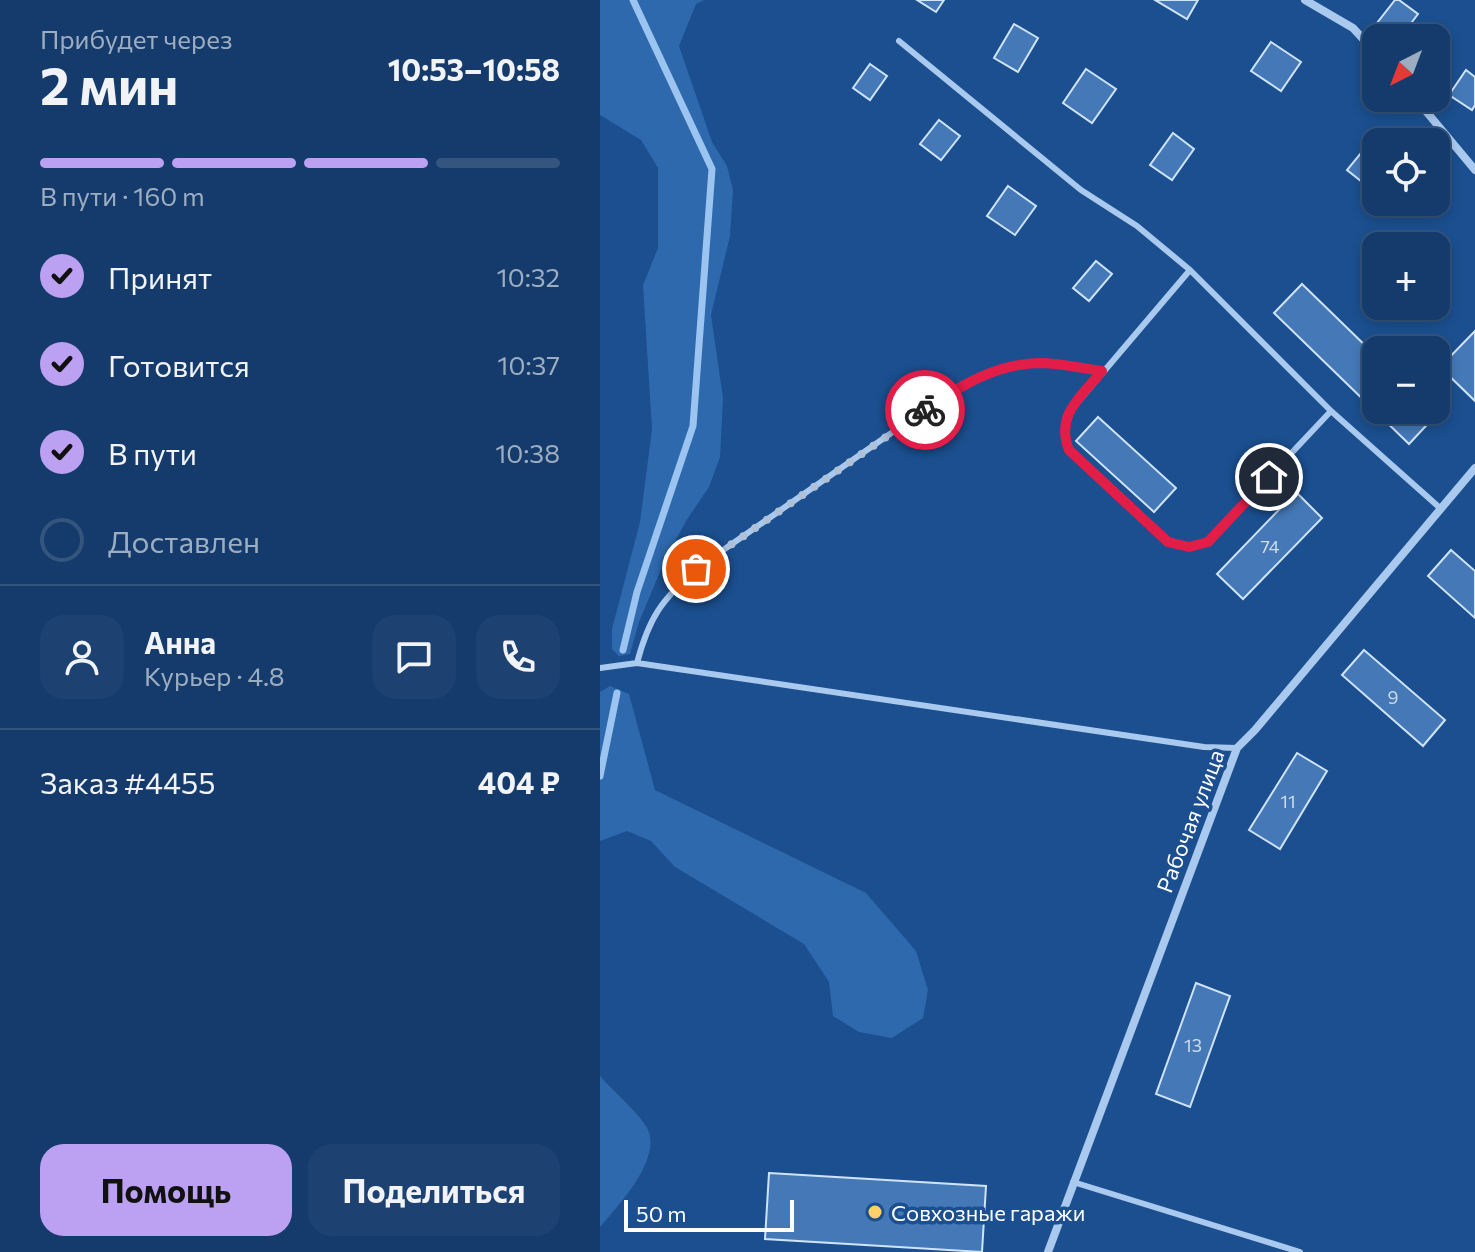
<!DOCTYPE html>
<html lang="ru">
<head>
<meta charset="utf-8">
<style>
	:root { --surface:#143b6b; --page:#1d4271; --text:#f1f3f6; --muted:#9dadc1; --line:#33557e; --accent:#bca0f2 }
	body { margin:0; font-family:Commissioner,sans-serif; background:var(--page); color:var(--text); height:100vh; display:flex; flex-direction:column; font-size:30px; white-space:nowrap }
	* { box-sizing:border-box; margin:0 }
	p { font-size:26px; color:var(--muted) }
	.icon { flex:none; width:44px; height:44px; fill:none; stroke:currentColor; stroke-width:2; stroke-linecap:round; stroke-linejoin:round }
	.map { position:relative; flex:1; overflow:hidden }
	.sheet { display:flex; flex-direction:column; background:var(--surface); width:600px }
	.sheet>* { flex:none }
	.needle { width:52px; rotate:222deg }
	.fabs { position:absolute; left:762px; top:24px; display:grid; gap:16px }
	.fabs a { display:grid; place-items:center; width:88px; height:88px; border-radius:16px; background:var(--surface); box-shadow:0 4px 12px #0003,0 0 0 2px var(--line); font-size:40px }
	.scale { position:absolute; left:24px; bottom:20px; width:170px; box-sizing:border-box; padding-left:8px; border:4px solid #fff; border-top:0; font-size:22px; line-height:28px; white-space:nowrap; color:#fff; -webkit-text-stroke:6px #1b4f8f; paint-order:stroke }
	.pin { position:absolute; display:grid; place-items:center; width:68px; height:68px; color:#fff; margin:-34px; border:4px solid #fff; border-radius:50%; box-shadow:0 2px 8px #0007 }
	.courier { position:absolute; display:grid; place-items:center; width:80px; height:80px; margin:-40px; border:6px solid #e11d48; border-radius:50%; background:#fff; color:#222; box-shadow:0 2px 10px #0007 }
	.overview em { font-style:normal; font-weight:700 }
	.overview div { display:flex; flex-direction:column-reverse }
	.overview { display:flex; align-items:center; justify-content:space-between; height:136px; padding:0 40px }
	h1 { font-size:52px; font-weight:700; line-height:60px }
	.bar { display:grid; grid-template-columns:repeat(4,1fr); gap:12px 8px; align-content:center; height:96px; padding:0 40px }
	.bar i { height:10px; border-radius:6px; background:var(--line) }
	.bar .active { background:var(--accent) }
	.bar p { grid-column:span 4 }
	.line { display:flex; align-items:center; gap:20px; padding:0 40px; border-top:2px solid var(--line) }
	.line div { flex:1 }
	.round { display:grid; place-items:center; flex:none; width:84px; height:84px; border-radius:24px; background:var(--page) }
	ol { padding:0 40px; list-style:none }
	li { display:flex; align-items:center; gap:24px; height:88px }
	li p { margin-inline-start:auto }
	li .icon { padding:8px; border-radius:50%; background:var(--accent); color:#111; stroke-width:4 }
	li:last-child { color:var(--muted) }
	li i { width:44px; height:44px; border:4px solid var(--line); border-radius:50% }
	.primary-button { display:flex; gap:16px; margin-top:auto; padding:16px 40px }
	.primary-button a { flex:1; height:92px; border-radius:24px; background:var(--accent); color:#111; font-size:32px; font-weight:700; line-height:92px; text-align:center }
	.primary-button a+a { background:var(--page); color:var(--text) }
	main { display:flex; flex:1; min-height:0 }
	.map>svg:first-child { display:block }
	.green { fill:#2e69ad }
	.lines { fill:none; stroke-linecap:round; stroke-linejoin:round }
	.stream { stroke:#9cc4f0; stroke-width:7 }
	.building { fill:#4478b7; stroke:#cfe3fa; stroke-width:2 }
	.lane { stroke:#a9c9ee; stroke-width:6 }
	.street { stroke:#a9c9ee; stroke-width:8 }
	.done { stroke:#afc1d8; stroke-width:8; stroke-dasharray:0 14.4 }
	.route { stroke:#e11d48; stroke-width:10 }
	.poi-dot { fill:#ffd166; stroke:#1b4f8f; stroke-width:3 }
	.labels { text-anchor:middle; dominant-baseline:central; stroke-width:7; stroke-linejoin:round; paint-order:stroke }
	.number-label { font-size:18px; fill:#d0dded }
	.street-label { font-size:22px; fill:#fff; stroke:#1b4f8f }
	.poi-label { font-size:22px; fill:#fff; stroke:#1b4f8f; text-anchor:start }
</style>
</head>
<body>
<main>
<section class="sheet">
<div class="overview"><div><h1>2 мин</h1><p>Прибудет через</p></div><em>10:53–10:58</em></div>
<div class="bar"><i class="active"></i><i class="active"></i><i class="active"></i><i></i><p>В пути · 160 m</p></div>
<ol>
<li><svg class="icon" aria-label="check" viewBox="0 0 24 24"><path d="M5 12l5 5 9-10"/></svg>Принят<p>10:32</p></li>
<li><svg class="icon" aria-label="check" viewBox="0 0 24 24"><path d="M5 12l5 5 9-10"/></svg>Готовится<p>10:37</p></li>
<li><svg class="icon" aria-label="check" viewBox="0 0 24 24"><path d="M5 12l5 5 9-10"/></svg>В пути<p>10:38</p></li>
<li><i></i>Доставлен</li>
</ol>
<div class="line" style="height:144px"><a class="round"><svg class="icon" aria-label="person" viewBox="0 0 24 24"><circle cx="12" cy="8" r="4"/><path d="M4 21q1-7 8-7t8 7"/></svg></a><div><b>Анна</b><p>Курьер · 4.8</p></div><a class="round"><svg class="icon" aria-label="chat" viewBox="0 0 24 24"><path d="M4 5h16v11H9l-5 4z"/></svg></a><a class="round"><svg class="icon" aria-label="phone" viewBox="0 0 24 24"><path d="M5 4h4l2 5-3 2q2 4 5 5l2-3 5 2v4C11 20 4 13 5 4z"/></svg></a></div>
<div class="line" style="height:104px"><div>Заказ #4455</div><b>404 ₽</b></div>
<div class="primary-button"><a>Помощь</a><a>Поделиться</a></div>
</section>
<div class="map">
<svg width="875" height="1252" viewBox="0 0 875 1252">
	<rect width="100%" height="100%" fill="#1b4f8f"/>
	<path class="green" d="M0,0H104L96,4L79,46L112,142L127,166L133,190L130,236L111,315L123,398L120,457L109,487L86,521L65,560L39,622L30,654L19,656L12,649V629L40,522L52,429L43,285L58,248V168L41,140L0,115Z
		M10,686L29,694L55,790L266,893L316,951L328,990L323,1018L292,1038L259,1032L233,1016L229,982L204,944L75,867L51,841L27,831L0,841V692Z
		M0,1076C14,1092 34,1108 46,1126C65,1156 19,1205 0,1227Z"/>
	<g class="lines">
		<path class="stream" d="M23,650L37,592L93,426L112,169L33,0
			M0,776L17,693"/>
	</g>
	<path class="building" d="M317,0H344L336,12Z
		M555,0H598L587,19Z
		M795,0H799L818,14L800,38L777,23Z
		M414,24L438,38L418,72L394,58Z
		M671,42L701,62L681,91L651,71Z
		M270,64L287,76L270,100L253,88Z
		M486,69L516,89L492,123L463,103Z
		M866,70L875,77V105L872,110L849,95Z
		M339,120L360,136L341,160L320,144Z
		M573,133L594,149L572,180L550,165Z
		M774,137L781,142H776V193L747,170Z
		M408,186L436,206L415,235L387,216Z
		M496,261L512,274L489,301L473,288Z
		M702,284L776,356V410H832L837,414L809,444L674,313Z
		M875,331V401L840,367Z
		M498,417L576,488L554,512L476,441Z
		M696,492L722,518L643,599L617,574Z
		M851,550L875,571V618L828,576Z
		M764,650L845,720L823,746L742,675Z
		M697,753L727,771L680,849L649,830Z
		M596,983L630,996L590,1107L556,1094Z
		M169,1173L386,1186L382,1252L165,1239Z"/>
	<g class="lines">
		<path class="lane" d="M299,41L481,190L537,226L590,270L731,411L840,508
			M590,270L466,416L464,436L469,450L568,542L589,547L608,542L731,411
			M37,663C49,617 62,600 96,569L356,388L399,369L440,363L502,371
			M0,668L37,663L604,747L637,748
			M473,1182L700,1252"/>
		<path class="street" d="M705,0L753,28L776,53
			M815,98L875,170
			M448,1252L637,748L655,730L875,468"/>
	</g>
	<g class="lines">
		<path class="done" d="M96,569L325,410"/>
		<path class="route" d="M325,410C360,386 395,364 439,363C459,363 481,368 502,371C481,397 455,415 469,450L568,542L589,547L608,542L669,477"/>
	</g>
	<circle class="poi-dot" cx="275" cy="1212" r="8"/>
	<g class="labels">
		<g class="number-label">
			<text x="670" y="546">74</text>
			<text x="793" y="697">9</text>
			<text x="688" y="801">11</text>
			<text x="593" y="1045">13</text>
		</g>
		<g class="street-label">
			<text transform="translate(590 821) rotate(-69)">Рабочая улица</text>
		</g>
		<g class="poi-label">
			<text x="291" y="1212">Совхозные гаражи</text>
		</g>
	</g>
</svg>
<div class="fabs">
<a><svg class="needle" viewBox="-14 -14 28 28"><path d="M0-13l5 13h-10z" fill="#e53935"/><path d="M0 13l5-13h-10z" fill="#9dadc1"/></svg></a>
<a><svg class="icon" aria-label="locate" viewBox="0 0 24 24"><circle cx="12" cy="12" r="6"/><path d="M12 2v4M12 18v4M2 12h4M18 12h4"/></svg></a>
<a>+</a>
<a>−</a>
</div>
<div class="scale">50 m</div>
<div class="pin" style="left:96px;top:569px;background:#ea580c"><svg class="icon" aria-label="bag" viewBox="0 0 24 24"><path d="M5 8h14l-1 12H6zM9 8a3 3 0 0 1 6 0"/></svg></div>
<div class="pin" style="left:669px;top:477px;background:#1f2937"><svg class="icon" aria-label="home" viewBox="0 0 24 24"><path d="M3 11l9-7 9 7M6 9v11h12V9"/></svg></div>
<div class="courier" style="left:325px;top:410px"><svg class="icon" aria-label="bike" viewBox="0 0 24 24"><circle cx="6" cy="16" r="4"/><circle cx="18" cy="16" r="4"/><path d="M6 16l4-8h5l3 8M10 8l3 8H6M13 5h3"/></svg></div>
</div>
</main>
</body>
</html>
